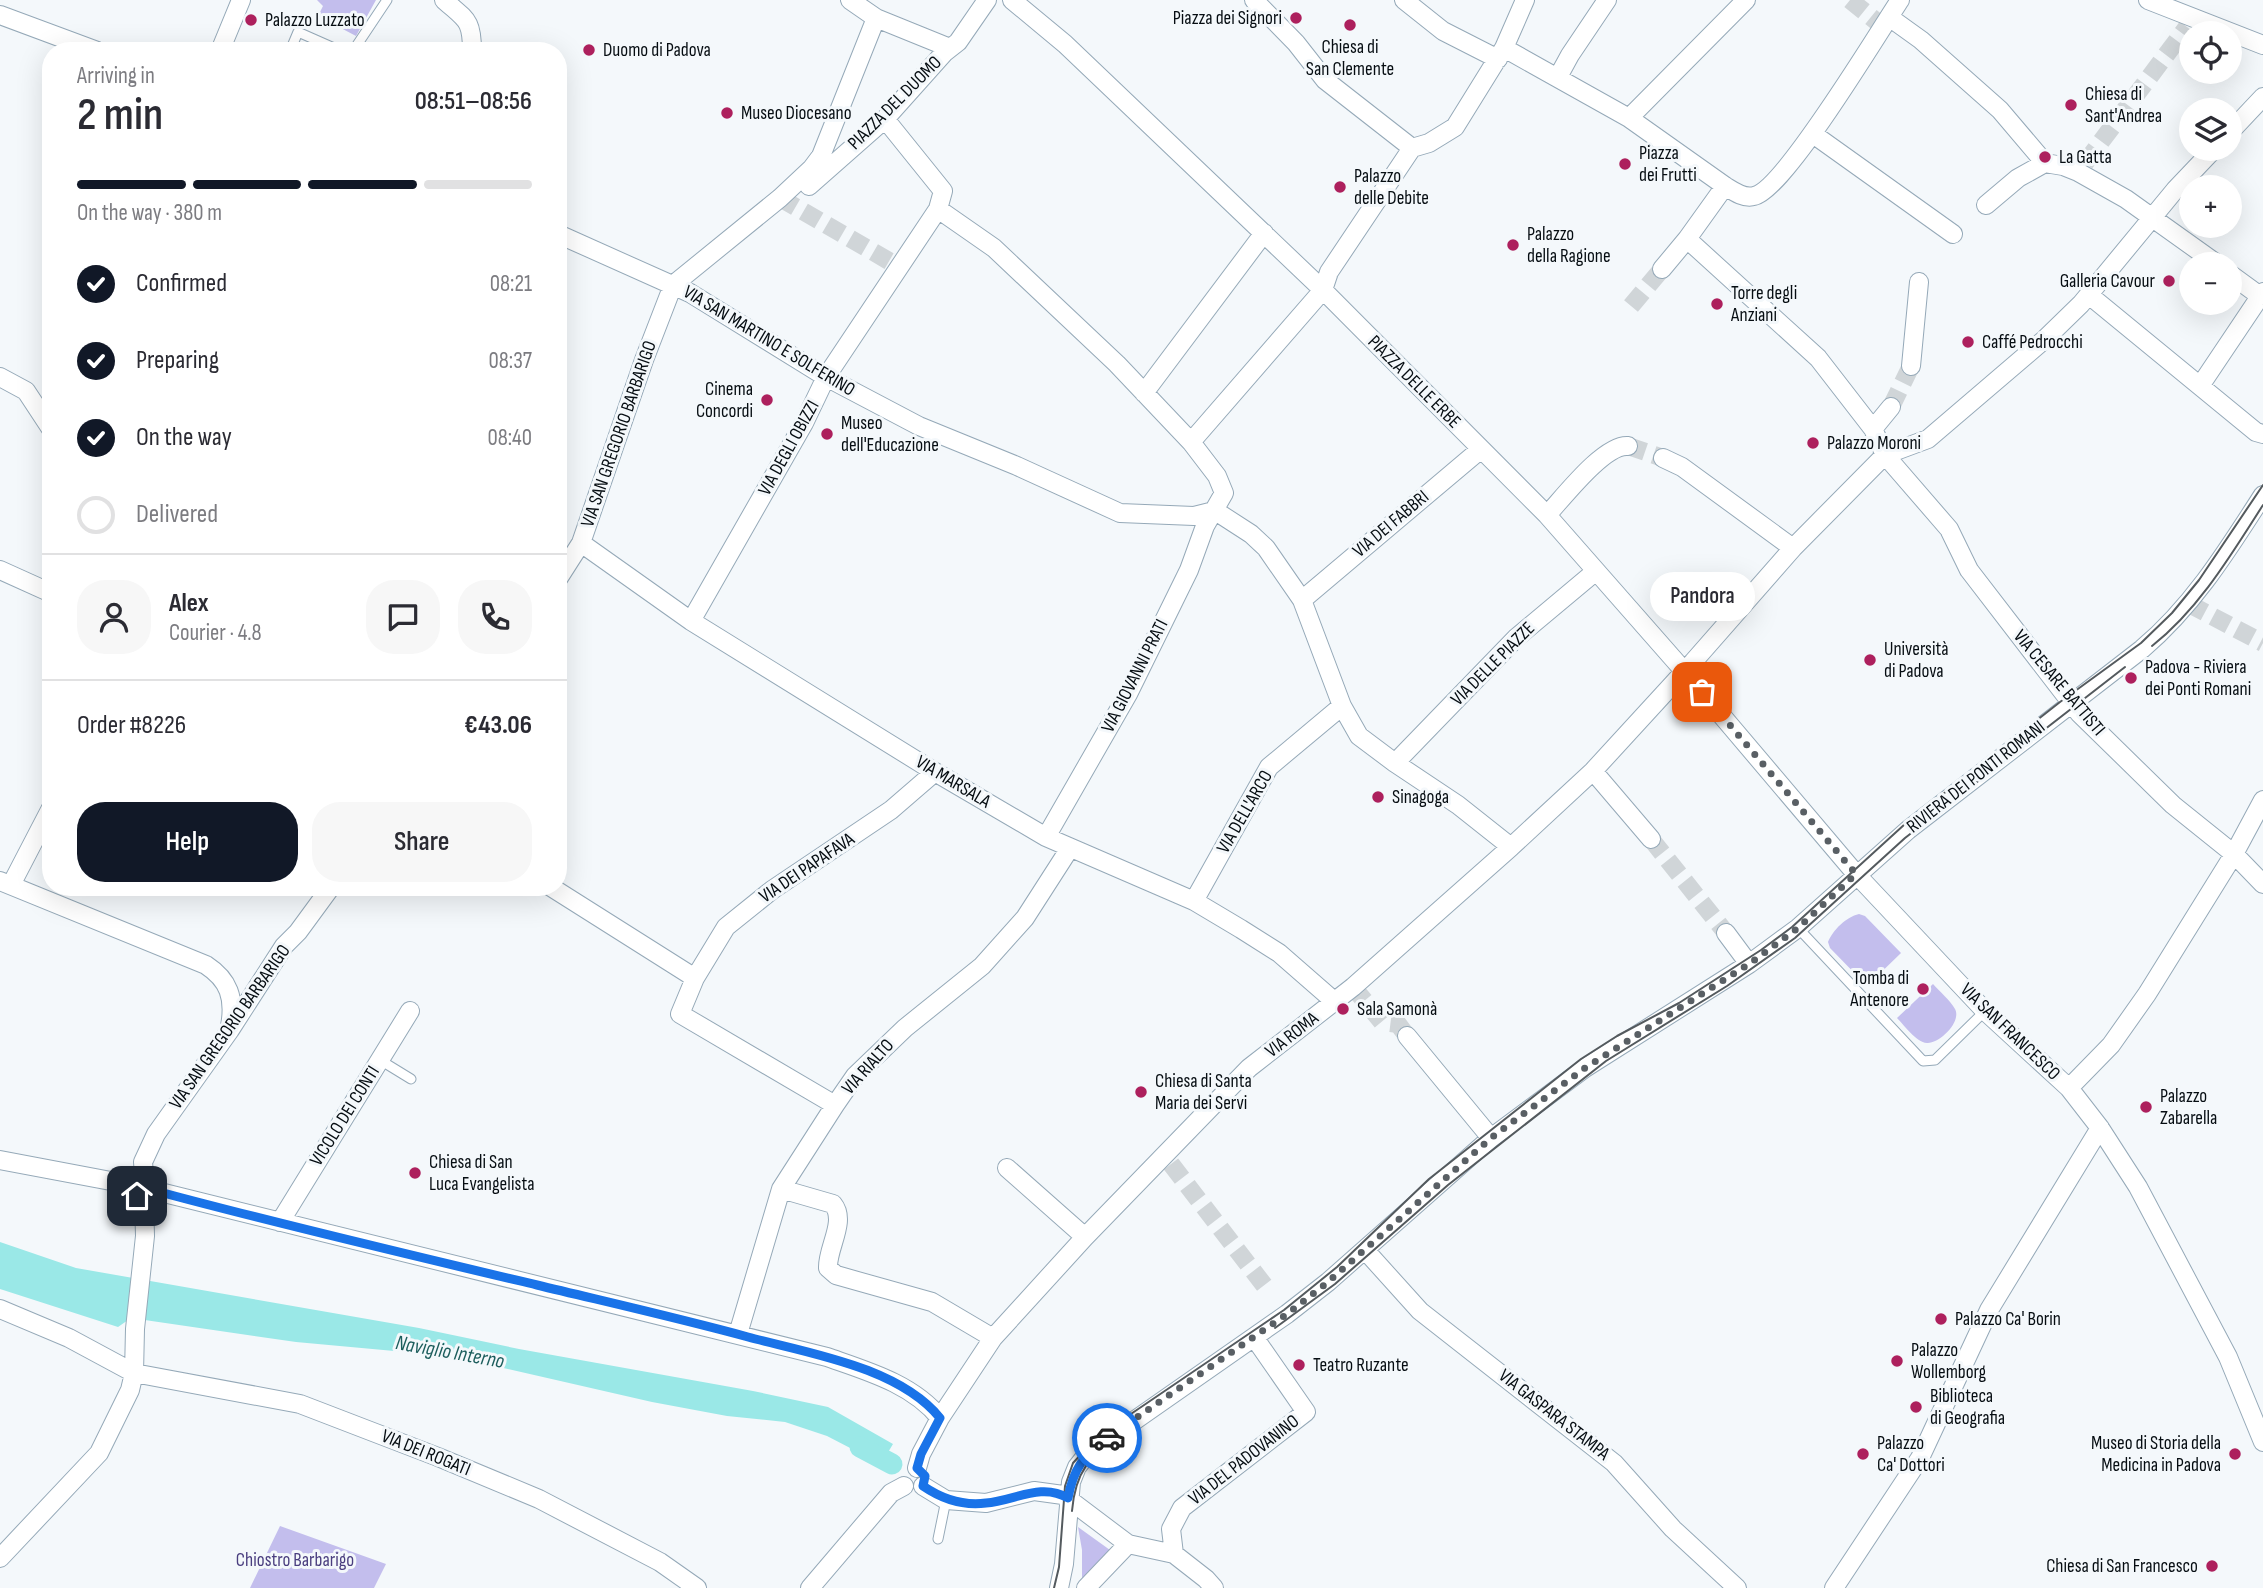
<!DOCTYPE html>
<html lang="en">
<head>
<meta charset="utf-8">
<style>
	:root { --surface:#fff; --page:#f7f7f7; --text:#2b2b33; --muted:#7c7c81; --line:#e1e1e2; --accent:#111827 }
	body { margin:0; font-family:"Sofia Sans Condensed",sans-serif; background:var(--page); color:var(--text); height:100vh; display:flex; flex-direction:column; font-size:26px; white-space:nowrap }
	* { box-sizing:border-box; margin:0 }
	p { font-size:23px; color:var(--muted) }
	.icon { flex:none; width:38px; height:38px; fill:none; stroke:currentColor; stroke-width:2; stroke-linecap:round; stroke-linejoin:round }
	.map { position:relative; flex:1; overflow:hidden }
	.sheet { position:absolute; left:42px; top:42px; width:525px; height:854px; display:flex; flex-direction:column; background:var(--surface); border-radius:28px; box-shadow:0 7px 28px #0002 }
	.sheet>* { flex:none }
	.fabs { position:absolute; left:2179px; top:21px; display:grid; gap:14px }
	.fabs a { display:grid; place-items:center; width:63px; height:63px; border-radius:50%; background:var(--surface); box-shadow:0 7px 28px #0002; font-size:35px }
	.pin { position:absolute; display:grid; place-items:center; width:60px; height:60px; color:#fff; margin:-30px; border-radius:14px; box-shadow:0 4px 10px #0006 }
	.courier { position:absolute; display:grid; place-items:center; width:70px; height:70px; margin:-35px; border:5px solid #1a73e8; border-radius:50%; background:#fff; color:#222; box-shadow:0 2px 9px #0007 }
	.bubble { position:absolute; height:49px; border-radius:24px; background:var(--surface); box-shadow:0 7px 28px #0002; font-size:23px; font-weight:600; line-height:49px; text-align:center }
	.head em { font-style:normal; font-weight:600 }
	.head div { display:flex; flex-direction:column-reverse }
	.head { display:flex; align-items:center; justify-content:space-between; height:119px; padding:0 35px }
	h1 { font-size:46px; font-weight:600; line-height:52px }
	.bar { display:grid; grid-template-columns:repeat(4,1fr); gap:10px 7px; align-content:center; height:84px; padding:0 35px }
	.bar i { height:9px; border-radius:5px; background:var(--line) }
	.bar .active { background:var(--accent) }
	.bar p { grid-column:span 4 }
	.line { display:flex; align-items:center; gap:18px; padding:0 35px; border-top:2px solid var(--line) }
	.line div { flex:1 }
	.round { display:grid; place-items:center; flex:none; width:74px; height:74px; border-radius:28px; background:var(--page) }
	ol { padding:0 35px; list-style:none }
	li { display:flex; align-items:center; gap:21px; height:77px }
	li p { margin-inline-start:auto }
	li .icon { padding:7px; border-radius:50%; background:var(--accent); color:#fff; stroke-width:4 }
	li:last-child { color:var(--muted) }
	li i { width:38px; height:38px; border:4px solid var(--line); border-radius:50% }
	.action { display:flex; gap:14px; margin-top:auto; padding:14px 35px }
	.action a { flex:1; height:80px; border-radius:28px; background:var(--accent); color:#fff; font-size:28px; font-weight:600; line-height:80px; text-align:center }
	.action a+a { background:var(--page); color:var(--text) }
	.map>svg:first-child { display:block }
	.green { fill:#c3beed }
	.water { fill:#9ae8e7 }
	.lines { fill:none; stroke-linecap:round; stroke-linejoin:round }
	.canal { stroke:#9ae8e7; stroke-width:21 }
	.street-tunnel { stroke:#d0d5d8; stroke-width:18; stroke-dasharray:18 9; stroke-linecap:butt }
	.lane-casing { stroke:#95a9b8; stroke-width:11 }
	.street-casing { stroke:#95a9b8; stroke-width:20 }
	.lane { stroke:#fff; stroke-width:9 }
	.street { stroke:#fff; stroke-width:18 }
	.tram { stroke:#545a5e; stroke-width:2 }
	.done { stroke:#595f64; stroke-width:7; stroke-dasharray:0 12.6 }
	.route { stroke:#1a73e8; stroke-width:9 }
	.poi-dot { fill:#ad205d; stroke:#f4f8fb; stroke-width:2.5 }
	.labels { text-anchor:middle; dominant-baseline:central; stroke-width:6; stroke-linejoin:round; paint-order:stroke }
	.poi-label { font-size:19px; fill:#060d12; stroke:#f4f8fb; text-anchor:start }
	.street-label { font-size:19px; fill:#060d12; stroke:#f4f8fb }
	.park-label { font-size:19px; fill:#4a3e7f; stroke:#f4f8fb }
	.water-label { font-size:21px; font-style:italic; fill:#1d5e5d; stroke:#f4f8fb }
</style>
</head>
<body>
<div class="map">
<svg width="2263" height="1588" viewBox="0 0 2263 1588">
	<rect width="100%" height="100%" fill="#f4f8fb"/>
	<path class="green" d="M317,0H376L356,36L318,16L323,6Z
		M1859,914L1865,916L1901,953L1867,986L1830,948L1828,942C1833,930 1846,917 1859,914Z
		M1933,984C1940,992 1950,1000 1955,1009C1962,1022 1939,1044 1927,1043C1916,1042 1904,1025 1897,1018Z
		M280,1526L386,1564L374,1588H250Z
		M1078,1527L1110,1550L1082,1578V1550Z"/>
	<path class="water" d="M0,1242L76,1268L419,1328L519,1349L753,1391L828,1407L893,1444L881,1464L827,1436L785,1422L727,1416L652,1402L477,1362L427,1354L296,1342L131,1318L118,1327L0,1289Z"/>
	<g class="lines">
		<path class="canal" d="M860,1447L892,1464"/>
		<path class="street-tunnel" d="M1850,0L1882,26
			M2085,163L2187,27
			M780,198L901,268
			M1631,306L1662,269
			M1891,407L1911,366
			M1628,446L1663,458
			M2189,604L2263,643
			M1651,839L1726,933
			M1353,987L1382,1022L1398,1024L1407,1036
			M1171,1164L1267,1289"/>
		<g class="lane-casing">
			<path id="lane" d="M290,51L298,32L341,51
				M353,51L387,0
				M1798,928L1923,1061L1935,1060L1985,1011
				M380,1060L411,1079
				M938,1539L946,1500"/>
		</g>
		<g class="street-casing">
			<path id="street" d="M444,0C466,20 472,19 472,51
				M850,0L876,18L950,48
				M1012,0L1065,44L1323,290L1547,515L1684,671L1856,874L1985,1011L2069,1088L2100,1128L2138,1187L2228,1357L2263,1442
				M1254,0L1296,43L1325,80L1412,148
				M1404,0L1443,31L1498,59
				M2148,0L2263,45
				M0,15L97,51
				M1889,17L1921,40L2000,110L2045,163L2063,166L2078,172L2126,199L2217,264
				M1504,48L1629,118L1746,0
				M220,51L241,0
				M1558,77L1570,55L1607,0
				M1629,118L1725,186L1687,239L1662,269
				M2230,132L2263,97
				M1813,134L1953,234
				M1412,148L1429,143L1455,127L1504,48L1525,0
				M809,186L885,119L944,53L958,42L987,0
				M1725,186C1733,191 1744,199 1754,196C1784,190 1878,33 1900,0
				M1986,205L2018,178L2045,163
				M938,209L994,248L1117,364L1191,442L1217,476L1224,493L1205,526L1189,570L1128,694L1046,837
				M558,234L690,293L826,377L919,426L1017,466L1120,513L1194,516L1214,511L1217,512L1251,534L1266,548L1302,600L1342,706L1359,736L1395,763L1458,805L1511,847
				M1687,239L1818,358L1873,429L1885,455L1949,529L1969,570L2079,713L2173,805L2234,854L2263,884
				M2230,274L2260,296
				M2089,295L2256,432L2263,434
				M1911,366L1919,282
				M0,377L26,391L51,429
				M2200,386L2263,292
				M1144,393L1264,233
				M1873,429L1891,407
				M1191,442L1323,290L1329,272L1412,148
				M1663,458L1682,467L1793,548
				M1547,515C1563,498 1604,444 1628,446
				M581,543L691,621L935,772L1046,837L1194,901L1241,929L1279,953L1334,1001
				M0,570L51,593
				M558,579L581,543L644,360L673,285L780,198L812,168L821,156L876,18
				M1302,600L1481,449
				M691,621L804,423L826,377L938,209L943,191L885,119
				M1395,763L1516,638L1596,571
				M1593,771L1651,839
				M0,881L206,965C229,980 235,998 230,1026
				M11,885L51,808
				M551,887L695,978
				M1194,901L1269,767L1342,706
				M1726,933L1749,964
				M1407,1036L1491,1138
				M2069,1088L2111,1045L2147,994L2234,854L2263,800
				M835,1105L680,1014L695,978L726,927L772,890L891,810L935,772
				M0,1160L132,1185
				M1007,1168L1085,1237
				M144,1174L143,1162L156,1134L230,1030L284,946L298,932L331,887
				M781,1189L833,1204C847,1221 827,1248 828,1268L836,1275L932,1302L993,1338
				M156,1191L827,1357C867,1371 913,1384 940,1418
				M280,1222L410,1011
				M1365,1250L1420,1311L1614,1463L1673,1529L1737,1588
				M0,1309L69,1338L134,1373L300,1404L438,1457L539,1499L660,1562L697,1588
				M738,1334L781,1189L835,1105L855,1076L905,1028L982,966L1025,918L1070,848
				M917,1468L921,1454L940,1418L993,1338L1085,1237L1249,1068L1353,987L1511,847L1593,771L1693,662L1793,548L1885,455L1928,439L2045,339L2081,304L2175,190L2214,149
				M923,1486L946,1500L986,1503L1034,1491L1063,1495L1128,1544L1174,1554L1206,1579L1214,1588
				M1174,1554L1171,1529L1182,1508L1306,1412L1254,1337
				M0,1558L99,1453L130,1390L134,1373L135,1329L145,1236L144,1199
				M810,1588L891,1493L904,1486
				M1059,1588L1064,1564L1071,1482L1077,1467L1088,1453L1287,1314L1328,1282L1491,1138L1585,1068L1749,964L1798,928L1908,830L2142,649C2193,606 2227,551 2263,495
				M1086,1588L1128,1544
				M1834,1588L1920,1458L1989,1310L2100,1128"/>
		</g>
		<use href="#lane" class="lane"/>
		<use href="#street" class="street"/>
		<path class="tram" d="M2152,646C2199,609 2231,555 2263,505
			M1275,1328L1335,1284L1448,1185L1606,1061L1727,986L1795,938L1905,838L2125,667
			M1072,1511C1075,1472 1090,1455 1122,1433
			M1054,1588L1059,1567L1065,1486L1073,1463L1097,1437L1284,1310L1337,1267L1429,1179L1581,1059L1617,1036L1679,1003L1761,950L1792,927L1905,824L2060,702L2141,643L2172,613L2199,580L2263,485"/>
	</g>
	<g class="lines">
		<path class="done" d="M1107,1438L1287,1314L1328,1282L1491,1138L1585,1068L1749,964L1798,928L1856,874L1702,692"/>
		<path class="route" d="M137,1196L148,1198L156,1191C282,1225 410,1255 537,1285C607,1302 678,1318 748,1337C808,1353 899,1367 940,1418L921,1454L917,1468L925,1476L923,1486C942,1499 963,1506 986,1503C1014,1501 1041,1482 1068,1498C1073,1470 1084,1454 1107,1438"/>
	</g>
	<g class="poi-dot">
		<circle cx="1296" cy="18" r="7"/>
		<circle cx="251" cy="20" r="7"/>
		<circle cx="1350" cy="25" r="7"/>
		<circle cx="589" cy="50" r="7"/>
		<circle cx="2071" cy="105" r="7"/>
		<circle cx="727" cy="113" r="7"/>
		<circle cx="2045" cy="157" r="7"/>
		<circle cx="1625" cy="164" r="7"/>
		<circle cx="1340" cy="187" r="7"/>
		<circle cx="1513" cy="245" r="7"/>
		<circle cx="2169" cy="281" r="7"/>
		<circle cx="1717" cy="304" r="7"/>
		<circle cx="1968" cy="342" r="7"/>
		<circle cx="767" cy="400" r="7"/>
		<circle cx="827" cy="434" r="7"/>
		<circle cx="1813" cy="443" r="7"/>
		<circle cx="1870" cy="660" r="7"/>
		<circle cx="2131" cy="678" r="7"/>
		<circle cx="1378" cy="797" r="7"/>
		<circle cx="1923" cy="989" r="7"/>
		<circle cx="1343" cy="1009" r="7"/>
		<circle cx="1141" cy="1092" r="7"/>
		<circle cx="2146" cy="1107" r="7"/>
		<circle cx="415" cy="1173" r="7"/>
		<circle cx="1941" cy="1319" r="7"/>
		<circle cx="1897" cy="1361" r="7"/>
		<circle cx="1299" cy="1365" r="7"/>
		<circle cx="1916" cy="1407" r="7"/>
		<circle cx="1863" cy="1454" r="7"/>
		<circle cx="2235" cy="1454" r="7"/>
		<circle cx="2212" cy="1566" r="7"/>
	</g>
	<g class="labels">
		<g class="poi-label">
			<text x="1282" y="18" text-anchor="end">Piazza dei Signori</text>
			<text x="265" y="20">Palazzo Luzzato</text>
			<text x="1350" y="47" text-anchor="middle">Chiesa di<tspan x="1350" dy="22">San Clemente</tspan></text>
			<text x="603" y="50">Duomo di Padova</text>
			<text x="2085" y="94">Chiesa di<tspan x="2085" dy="22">Sant'Andrea</tspan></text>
			<text x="741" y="113">Museo Diocesano</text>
			<text x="1639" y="153">Piazza<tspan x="1639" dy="22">dei Frutti</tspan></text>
			<text x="2059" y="157">La Gatta</text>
			<text x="1354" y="176">Palazzo<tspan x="1354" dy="22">delle Debite</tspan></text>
			<text x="1527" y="234">Palazzo<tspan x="1527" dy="22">della Ragione</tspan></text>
			<text x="2155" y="281" text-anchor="end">Galleria Cavour</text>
			<text x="1731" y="293">Torre degli<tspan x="1731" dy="22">Anziani</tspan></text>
			<text x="1982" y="342">Caffé Pedrocchi</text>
			<text x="753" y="389" text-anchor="end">Cinema<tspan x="753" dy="22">Concordi</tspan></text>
			<text x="841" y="423">Museo<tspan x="841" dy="22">dell'Educazione</tspan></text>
			<text x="1827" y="443">Palazzo Moroni</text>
			<text x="1884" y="649">Università<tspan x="1884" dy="22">di Padova</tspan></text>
			<text x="2145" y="667">Padova - Riviera<tspan x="2145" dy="22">dei Ponti Romani</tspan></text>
			<text x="1392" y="797">Sinagoga</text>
			<text x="1909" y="978" text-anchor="end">Tomba di<tspan x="1909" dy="22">Antenore</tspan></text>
			<text x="1357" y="1009">Sala Samonà</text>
			<text x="1155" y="1081">Chiesa di Santa<tspan x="1155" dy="22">Maria dei Servi</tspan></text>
			<text x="2160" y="1096">Palazzo<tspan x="2160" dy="22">Zabarella</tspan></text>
			<text x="429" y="1162">Chiesa di San<tspan x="429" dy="22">Luca Evangelista</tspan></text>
			<text x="1955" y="1319">Palazzo Ca' Borin</text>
			<text x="1911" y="1350">Palazzo<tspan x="1911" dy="22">Wollemborg</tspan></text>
			<text x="1313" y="1365">Teatro Ruzante</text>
			<text x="1930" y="1396">Biblioteca<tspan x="1930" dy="22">di Geografia</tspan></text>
			<text x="1877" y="1443">Palazzo<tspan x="1877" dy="22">Ca' Dottori</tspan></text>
			<text x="2221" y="1443" text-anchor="end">Museo di Storia della<tspan x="2221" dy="22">Medicina in Padova</tspan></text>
			<text x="2198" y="1566" text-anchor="end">Chiesa di San Francesco</text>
		</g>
		<g class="street-label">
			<text transform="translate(895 103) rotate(-45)">PIAZZA DEL DUOMO</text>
			<text transform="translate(769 341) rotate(31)">VIA SAN MARTINO E SOLFERINO</text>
			<text transform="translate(1414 382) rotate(45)">PIAZZA DELLE ERBE</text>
			<text transform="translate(619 434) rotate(-71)">VIA SAN GREGORIO BARBARIGO</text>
			<text transform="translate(789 448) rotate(-61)">VIA DEGLI OBIZZI</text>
			<text transform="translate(1391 524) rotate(-40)">VIA DEI FABBRI</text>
			<text transform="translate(1493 664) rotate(-45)">VIA DELLE PIAZZE</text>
			<text transform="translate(1135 676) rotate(-63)">VIA GIOVANNI PRATI</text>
			<text transform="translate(2059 683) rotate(50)">VIA CESARE BATTISTI</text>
			<text transform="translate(1976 777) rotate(-38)">RIVIERA DEI PONTI ROMANI</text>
			<text transform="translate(953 782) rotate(31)">VIA MARSALA</text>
			<text transform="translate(1245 812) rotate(-60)">VIA DELL'ARCO</text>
			<text transform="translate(807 868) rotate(-34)">VIA DEI PAPAFAVA</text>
			<text transform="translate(230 1027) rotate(-55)">VIA SAN GREGORIO BARBARIGO</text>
			<text transform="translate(2010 1032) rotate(44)">VIA SAN FRANCESCO</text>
			<text transform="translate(1292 1035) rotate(-38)">VIA ROMA</text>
			<text transform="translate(868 1067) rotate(-48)">VIA RIALTO</text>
			<text transform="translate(345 1116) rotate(-58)">VICOLO DEI CONTI</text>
			<text transform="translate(1554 1415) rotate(38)">VIA GASPARA STAMPA</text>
			<text transform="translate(426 1453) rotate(22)">VIA DEI ROGATI</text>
			<text transform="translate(1244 1460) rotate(-38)">VIA DEL PADOVANINO</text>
		</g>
		<g class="park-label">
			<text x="295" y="1560">Chiostro Barbarigo</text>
		</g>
		<g class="water-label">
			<text transform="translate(450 1352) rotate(10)">Naviglio Interno</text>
		</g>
	</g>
</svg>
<div class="fabs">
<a><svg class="icon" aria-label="locate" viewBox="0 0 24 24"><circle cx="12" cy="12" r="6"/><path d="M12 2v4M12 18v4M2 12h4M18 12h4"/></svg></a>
<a><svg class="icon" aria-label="layers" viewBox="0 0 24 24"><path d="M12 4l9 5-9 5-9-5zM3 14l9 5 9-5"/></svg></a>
<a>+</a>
<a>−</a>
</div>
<div class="pin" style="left:1702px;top:692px;background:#ea580c"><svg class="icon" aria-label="bag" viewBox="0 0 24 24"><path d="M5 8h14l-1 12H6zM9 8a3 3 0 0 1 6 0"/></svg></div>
<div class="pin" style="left:137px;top:1196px;background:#1f2937"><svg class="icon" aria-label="home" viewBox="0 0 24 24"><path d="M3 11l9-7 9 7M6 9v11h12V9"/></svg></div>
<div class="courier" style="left:1107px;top:1438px"><svg class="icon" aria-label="car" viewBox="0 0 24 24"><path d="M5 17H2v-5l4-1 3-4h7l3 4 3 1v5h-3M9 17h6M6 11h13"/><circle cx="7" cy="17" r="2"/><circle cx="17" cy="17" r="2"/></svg></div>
<div class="bubble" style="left:1650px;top:572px;width:105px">Pandora</div>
<section class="sheet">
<div class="head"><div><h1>2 min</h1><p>Arriving in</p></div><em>08:51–08:56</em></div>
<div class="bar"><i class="active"></i><i class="active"></i><i class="active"></i><i></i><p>On the way · 380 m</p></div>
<ol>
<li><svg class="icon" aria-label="check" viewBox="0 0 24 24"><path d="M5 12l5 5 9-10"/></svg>Confirmed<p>08:21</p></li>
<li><svg class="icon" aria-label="check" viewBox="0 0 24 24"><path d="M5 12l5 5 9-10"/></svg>Preparing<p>08:37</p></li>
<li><svg class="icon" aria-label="check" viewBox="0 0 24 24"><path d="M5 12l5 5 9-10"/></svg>On the way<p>08:40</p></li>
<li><i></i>Delivered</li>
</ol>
<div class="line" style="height:126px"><a class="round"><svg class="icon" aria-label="person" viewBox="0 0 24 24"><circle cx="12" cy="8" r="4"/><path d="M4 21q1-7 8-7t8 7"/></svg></a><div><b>Alex</b><p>Courier · 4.8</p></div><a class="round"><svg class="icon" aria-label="chat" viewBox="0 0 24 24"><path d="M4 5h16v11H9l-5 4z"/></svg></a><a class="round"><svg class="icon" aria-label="phone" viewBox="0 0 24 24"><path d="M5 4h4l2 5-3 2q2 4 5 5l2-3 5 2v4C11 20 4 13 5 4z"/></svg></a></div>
<div class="line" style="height:91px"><div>Order #8226</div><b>€43.06</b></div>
<div class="action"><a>Help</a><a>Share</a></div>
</section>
</div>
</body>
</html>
